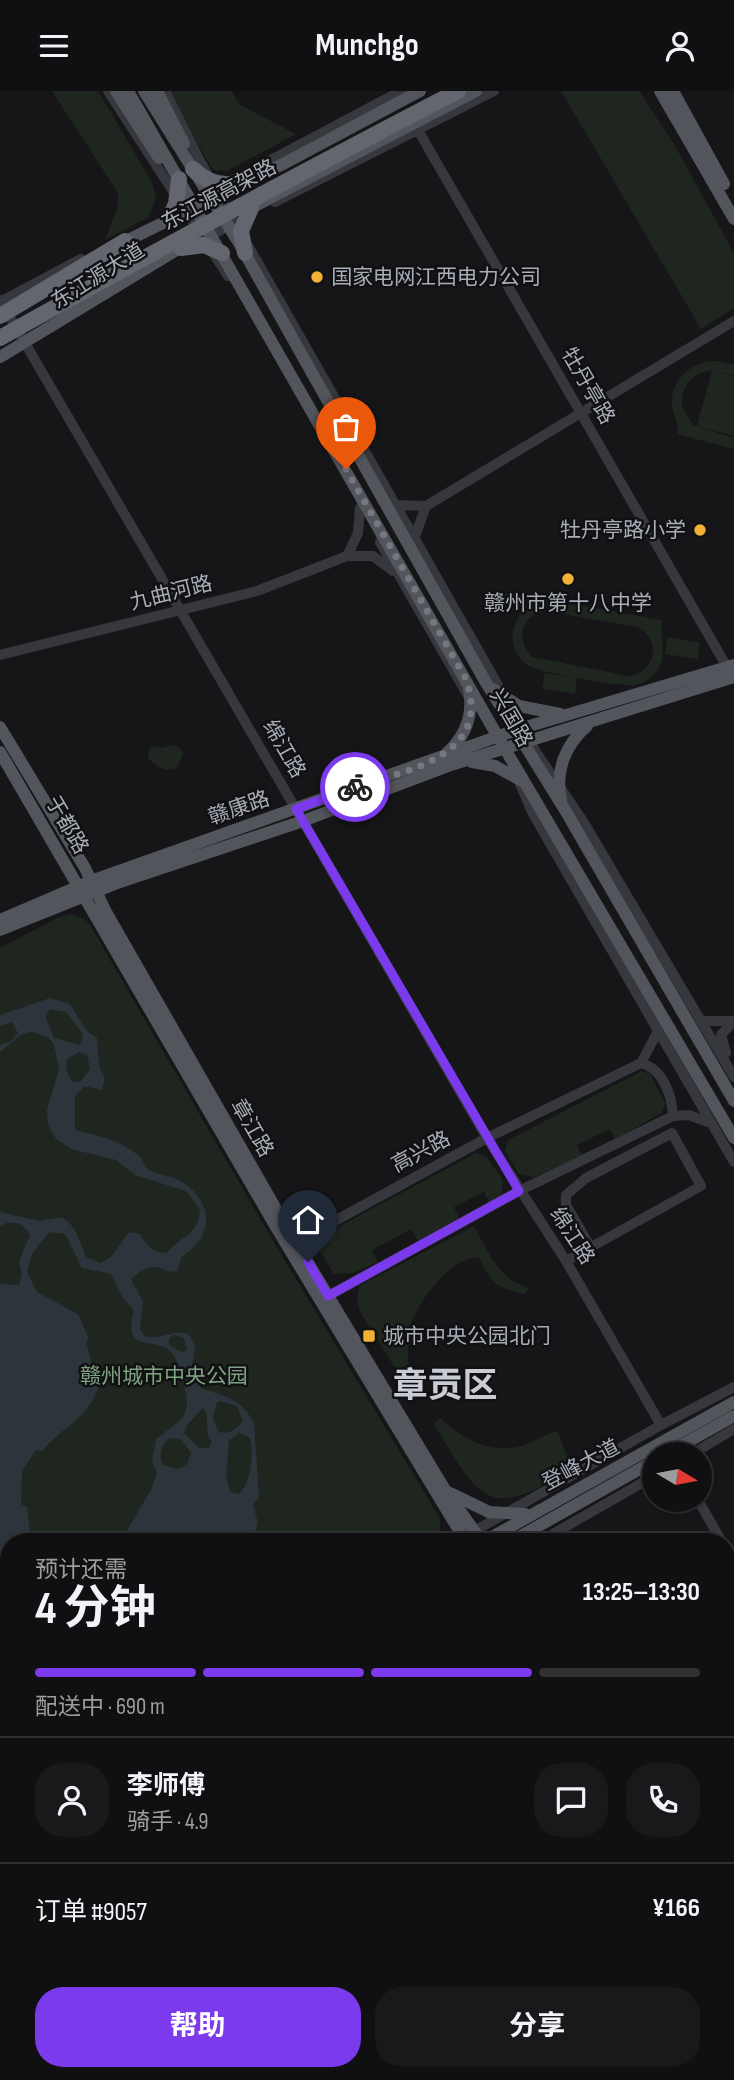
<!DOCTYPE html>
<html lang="zh">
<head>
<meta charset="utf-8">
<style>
	:root { --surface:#101012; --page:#19191b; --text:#f1f3f6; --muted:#9c9d9f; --line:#303032; --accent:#7c3aed }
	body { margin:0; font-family:"Sofia Sans Condensed","Noto Sans SC",sans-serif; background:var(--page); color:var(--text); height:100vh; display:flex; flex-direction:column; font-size:26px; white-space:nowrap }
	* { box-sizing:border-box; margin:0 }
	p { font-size:23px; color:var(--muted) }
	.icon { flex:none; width:38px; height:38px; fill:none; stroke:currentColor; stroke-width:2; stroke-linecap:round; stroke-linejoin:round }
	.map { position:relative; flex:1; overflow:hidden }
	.panel { position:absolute; left:0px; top:1442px; width:735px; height:548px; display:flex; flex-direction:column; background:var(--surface); border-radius:28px 28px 0 0; box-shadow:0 2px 5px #0004,0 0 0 2px var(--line) }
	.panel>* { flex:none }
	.needle { width:46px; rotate:100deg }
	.fabs { position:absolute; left:642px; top:1351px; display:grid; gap:14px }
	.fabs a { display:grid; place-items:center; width:70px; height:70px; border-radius:50%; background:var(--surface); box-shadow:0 2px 5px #0004,0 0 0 2px var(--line); font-size:35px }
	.pin { position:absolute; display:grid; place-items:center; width:60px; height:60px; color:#fff; margin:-72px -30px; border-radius:50% 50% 50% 0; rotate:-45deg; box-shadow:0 0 7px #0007 }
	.pin .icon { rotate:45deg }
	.courier { position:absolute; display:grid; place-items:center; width:70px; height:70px; margin:-35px; border:5px solid #7c3aed; border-radius:50%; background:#fff; color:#222; box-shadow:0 2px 9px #0007 }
	.overview em { font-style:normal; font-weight:700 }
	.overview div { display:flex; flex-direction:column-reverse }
	.overview { display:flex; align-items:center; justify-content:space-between; height:119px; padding:0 35px }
	h1 { font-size:46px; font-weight:700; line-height:52px }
	.bar { display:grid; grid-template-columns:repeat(4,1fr); gap:10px 7px; align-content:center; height:84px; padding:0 35px }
	.bar i { height:9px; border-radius:5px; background:var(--line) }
	.bar .selected { background:var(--accent) }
	.bar p { grid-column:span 4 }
	.line { display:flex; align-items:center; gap:18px; padding:0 35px; border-top:2px solid var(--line) }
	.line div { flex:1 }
	.round { display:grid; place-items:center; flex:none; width:74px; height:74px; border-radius:28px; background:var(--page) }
	.primary-button { display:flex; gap:14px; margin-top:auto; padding:14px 35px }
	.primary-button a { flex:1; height:80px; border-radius:28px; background:var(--accent); color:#fff; font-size:28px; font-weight:700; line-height:80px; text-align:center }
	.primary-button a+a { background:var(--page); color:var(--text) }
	header { display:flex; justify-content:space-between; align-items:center; height:91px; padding:0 35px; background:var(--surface); font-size:32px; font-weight:700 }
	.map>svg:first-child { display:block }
	.green { fill:#1e261f; fill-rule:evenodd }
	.water { fill:#2c353c; fill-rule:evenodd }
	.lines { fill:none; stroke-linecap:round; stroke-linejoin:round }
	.minor { stroke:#37383d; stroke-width:10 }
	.major { stroke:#53555c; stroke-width:12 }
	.highway { stroke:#63666e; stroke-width:16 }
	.highway-bridge { stroke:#63666e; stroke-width:16 }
	.done { stroke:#757880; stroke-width:7; stroke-dasharray:0 12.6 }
	.route { stroke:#7c3aed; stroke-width:9 }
	.poi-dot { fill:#f2b134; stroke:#111113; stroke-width:2.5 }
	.labels { text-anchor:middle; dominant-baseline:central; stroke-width:5; stroke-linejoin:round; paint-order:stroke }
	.street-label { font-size:21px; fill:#a8adb8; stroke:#111113 }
	.poi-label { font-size:21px; fill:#a8adb8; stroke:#111113; text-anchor:start }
	.park-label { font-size:21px; fill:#7fa381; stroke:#111113 }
	.town-label { font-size:35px; font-weight:bold; fill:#c9ccd4; stroke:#111113 }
</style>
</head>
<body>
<header><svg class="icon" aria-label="menu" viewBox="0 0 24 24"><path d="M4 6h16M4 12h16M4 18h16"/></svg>Munchgo<svg class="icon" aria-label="person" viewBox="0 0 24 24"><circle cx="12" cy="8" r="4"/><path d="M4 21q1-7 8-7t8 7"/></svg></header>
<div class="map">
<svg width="734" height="1989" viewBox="0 0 734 1989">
	<rect width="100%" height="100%" fill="#161618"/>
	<path class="green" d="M52,0H98L152,91L156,107L149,126L105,149L117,118L118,102Z
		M167,0H231L240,14L296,43L227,80L213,79Z
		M561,0H639L674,53L734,162V217L701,238Z
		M718,270L734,274V284L713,280L734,285V345L697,335L712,279C692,282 681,295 682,315L693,334L734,347V358L677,343C679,330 672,323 672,310C673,285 694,269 718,270Z
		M491,500L523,505L521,521L488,516Z
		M526,505L662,529C659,547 669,566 656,581C651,589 642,593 633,594C620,596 544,582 531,576C523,572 517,565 514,556C508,537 523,522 526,505ZM546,520L638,536C662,549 656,581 629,585L532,566C515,549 521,523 546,520Z
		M668,546L700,552L698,568L665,563Z
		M545,582L577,587L575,603L542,598Z
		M173,654L181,658L183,664L176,677C165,681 155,675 148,667L150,655L162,657Z
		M72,823L85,828L90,834L276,1155L439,1426L441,1441L435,1451H9V1697L0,1702V857L59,826Z
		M642,980L650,983L665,1012L662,1022L615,1048L610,1038L577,1054L582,1065L534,1086L519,1083L505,1060L508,1049Z
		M476,1062L486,1065L503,1089L501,1105L490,1112L484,1101L454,1116L459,1127L418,1150L411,1138L372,1159L378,1171L352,1182L334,1183L318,1157L321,1145Z
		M474,1135C489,1162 497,1186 528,1197L525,1203C499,1198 490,1192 479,1167C451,1164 414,1215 409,1240C407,1252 408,1266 409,1279L400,1285L360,1221L357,1209L359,1195Z
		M440,1327C464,1349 493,1365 527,1353C537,1349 547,1342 558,1340L571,1377C488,1432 480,1409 434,1333Z"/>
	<path class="water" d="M50,907L70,913L87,940L97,947L99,975L105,988L102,999L84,995L75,1006V1039C98,1045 119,1048 139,1065C143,1068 144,1075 148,1078C155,1084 170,1084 179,1089C213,1108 216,1145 182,1165L177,1180L169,1181C153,1172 144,1176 131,1188L143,1211L140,1238L144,1245C160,1250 172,1238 189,1243L195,1255L191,1282L201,1297C224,1305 242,1308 254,1332L259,1406L253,1414L258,1432L251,1451H120L151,1399L157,1381L152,1371L156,1348C184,1327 194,1325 182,1288C179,1277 177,1267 169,1259C153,1246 122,1262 134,1220L121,1204L111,1183L82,1177L65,1143L49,1141L32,1163L27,1181L37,1201L78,1223L89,1248L86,1250L94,1284L101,1286C93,1326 66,1332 42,1360L36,1359L22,1380L21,1413L27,1416L31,1451H9V1562L0,1565V1193L19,1194L22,1183L19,1170L30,1144C23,1132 12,1128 0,1135V1121L39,1130L62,1126C77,1136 80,1151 86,1166L101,1172L111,1166L129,1141L140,1143C145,1153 156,1165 168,1161C184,1142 197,1146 200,1119L186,1100L135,1084L116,1069L71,1058L56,1048L48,1034L47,1019L59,978L54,953L48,946L32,941L22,943L0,961V954L10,951L18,942L12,931L0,935V924ZM50,918L66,921L83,943L80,954L54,947L45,925ZM79,961L87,964L90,978L81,990L72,991L66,978L67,968ZM175,1244L184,1247L187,1259L182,1261L169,1254V1247ZM220,1310L237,1315L243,1330C238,1338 228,1344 219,1341L213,1328L216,1313ZM203,1317C211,1327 203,1341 212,1351L209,1357H199L184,1342L187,1334ZM239,1342L250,1347C254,1362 251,1392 239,1403L230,1401L226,1384L229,1350ZM170,1347L182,1349L191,1362L187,1373L178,1378L163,1374C158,1364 161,1353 170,1347Z"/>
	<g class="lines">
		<path class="minor" d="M108,0L228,185
			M165,0L200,70L536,661L583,730L734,986
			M415,34L727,576
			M235,88L401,0
			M275,111L494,0
			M204,149L235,131
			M0,209L487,1047L566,1170L661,1334
			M0,211L81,168
			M397,414L426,415L415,445
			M426,415L734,230
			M360,417L358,442L347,465H373L393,480
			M380,451L471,610
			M0,564L257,500L347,465
			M520,693L533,723L734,1071
			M702,930H734
			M726,962L721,944L734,930
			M641,972L658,940
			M673,1025L689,1024L708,1031
			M296,1151L487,1047L641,972
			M566,1170L701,1095L672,1042L586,1087L566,1104V1114L591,1157
			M328,1205L519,1100L673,1025C672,1004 663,978 641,972
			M692,1363L734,1338
			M698,1409L722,1451
			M455,1451L661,1334L734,1296
			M539,1451L654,1385
			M726,1459L734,1473
			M726,1642L734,1637
			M0,1710L9,1705
			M0,1754L9,1749
			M79,1989L95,1981"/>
		<path class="major" d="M116,0L159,67
			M128,0L498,646L734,1047
			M144,0L239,152L485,590L565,719L734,1010
			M157,0L184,53
			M660,0L734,128
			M673,0L724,93
			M253,116L476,0
			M118,154L285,72L420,0
			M0,266L188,152
			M493,598L519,615L560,623
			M0,636L85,777L106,821L284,1132L444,1397L482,1451
			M0,661L276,1136L466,1451
			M446,663C465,646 474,624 469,598
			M472,671L495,675L522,690
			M561,709C555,680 565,654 587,635
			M0,829L91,790L516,639L734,574
			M0,839L120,791L303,730L451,674L734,586
			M666,1363L734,1325
			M450,1402L489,1421L525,1423
			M483,1451L734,1311
			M510,1451L654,1370
			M0,1725L9,1721
			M0,1743L9,1738
			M726,1887L734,1900
			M726,1910L734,1923
			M362,1981L367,1989
			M376,1981L381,1989"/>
		<path class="highway" d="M193,78C208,93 226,97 246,90
			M169,128L176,113L179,88
			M181,157L204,154L222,162
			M245,162L241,140L251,117"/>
		<path class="highway-bridge" d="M0,225L125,150
			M0,247C151,162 304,80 458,0"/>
	</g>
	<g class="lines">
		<path class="done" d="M346,378L466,588C493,666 407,679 355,696"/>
		<path class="route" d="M308,1171L328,1205L519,1100L296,718L355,696"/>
	</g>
	<g class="poi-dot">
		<circle cx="317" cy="186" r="7"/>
		<circle cx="700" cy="439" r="7"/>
		<circle cx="568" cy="488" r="7"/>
		<rect x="362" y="1238" width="14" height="14" rx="3.5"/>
	</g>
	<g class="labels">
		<g class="street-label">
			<text transform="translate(219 104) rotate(-28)">东江源高架路</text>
			<text transform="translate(98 185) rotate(-32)">东江源大道</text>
			<text transform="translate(588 295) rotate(60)">牡丹亭路</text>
			<text transform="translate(171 502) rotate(-14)">九曲河路</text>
			<text transform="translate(511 627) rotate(60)">兴国路</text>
			<text transform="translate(284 658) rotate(60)">绵江路</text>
			<text transform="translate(239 717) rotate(-19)">赣康路</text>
			<text transform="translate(67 734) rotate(60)">于都路</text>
			<text transform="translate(252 1037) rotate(60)">章江路</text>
			<text transform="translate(421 1061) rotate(-28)">高兴路</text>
			<text transform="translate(572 1145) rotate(57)">绵江路</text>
			<text transform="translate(581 1374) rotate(-28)">登峰大道</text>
		</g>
		<g class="poi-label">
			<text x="331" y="186">国家电网江西电力公司</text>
			<text x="686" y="439" text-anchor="end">牡丹亭路小学</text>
			<text x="568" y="512" text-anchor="middle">赣州市第十八中学</text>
			<text x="383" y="1245">城市中央公园北门</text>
		</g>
		<g class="park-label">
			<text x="164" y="1285">赣州城市中央公园</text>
		</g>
		<g class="town-label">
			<text x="445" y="1295">章贡区</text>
		</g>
	</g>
</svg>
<div class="fabs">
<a><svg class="needle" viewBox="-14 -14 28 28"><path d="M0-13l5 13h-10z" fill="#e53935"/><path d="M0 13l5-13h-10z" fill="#9c9d9f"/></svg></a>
</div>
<div class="pin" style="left:346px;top:378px;background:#ea580c"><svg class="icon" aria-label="bag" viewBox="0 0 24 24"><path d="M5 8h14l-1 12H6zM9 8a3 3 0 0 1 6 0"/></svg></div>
<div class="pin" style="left:308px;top:1171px;background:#1f2937"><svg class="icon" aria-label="home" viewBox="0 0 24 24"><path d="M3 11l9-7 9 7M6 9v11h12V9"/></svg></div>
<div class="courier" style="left:355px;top:696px"><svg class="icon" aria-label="bike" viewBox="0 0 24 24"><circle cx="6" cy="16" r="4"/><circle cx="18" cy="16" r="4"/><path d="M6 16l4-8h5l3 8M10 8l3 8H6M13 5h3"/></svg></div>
<section class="panel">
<div class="overview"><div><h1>4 分钟</h1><p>预计还需</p></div><em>13:25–13:30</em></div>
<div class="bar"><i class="selected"></i><i class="selected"></i><i class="selected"></i><i></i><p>配送中 · 690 m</p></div>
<div class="line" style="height:126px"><a class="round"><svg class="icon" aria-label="person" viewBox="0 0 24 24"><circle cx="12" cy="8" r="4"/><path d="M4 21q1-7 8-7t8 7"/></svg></a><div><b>李师傅</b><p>骑手 · 4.9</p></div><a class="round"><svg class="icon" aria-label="chat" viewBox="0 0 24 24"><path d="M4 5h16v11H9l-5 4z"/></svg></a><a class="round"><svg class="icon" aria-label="phone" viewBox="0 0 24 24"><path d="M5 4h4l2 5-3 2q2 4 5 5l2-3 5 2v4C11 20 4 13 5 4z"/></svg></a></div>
<div class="line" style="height:91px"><div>订单 #9057</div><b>¥166</b></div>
<div class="primary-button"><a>帮助</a><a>分享</a></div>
</section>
</div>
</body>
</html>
